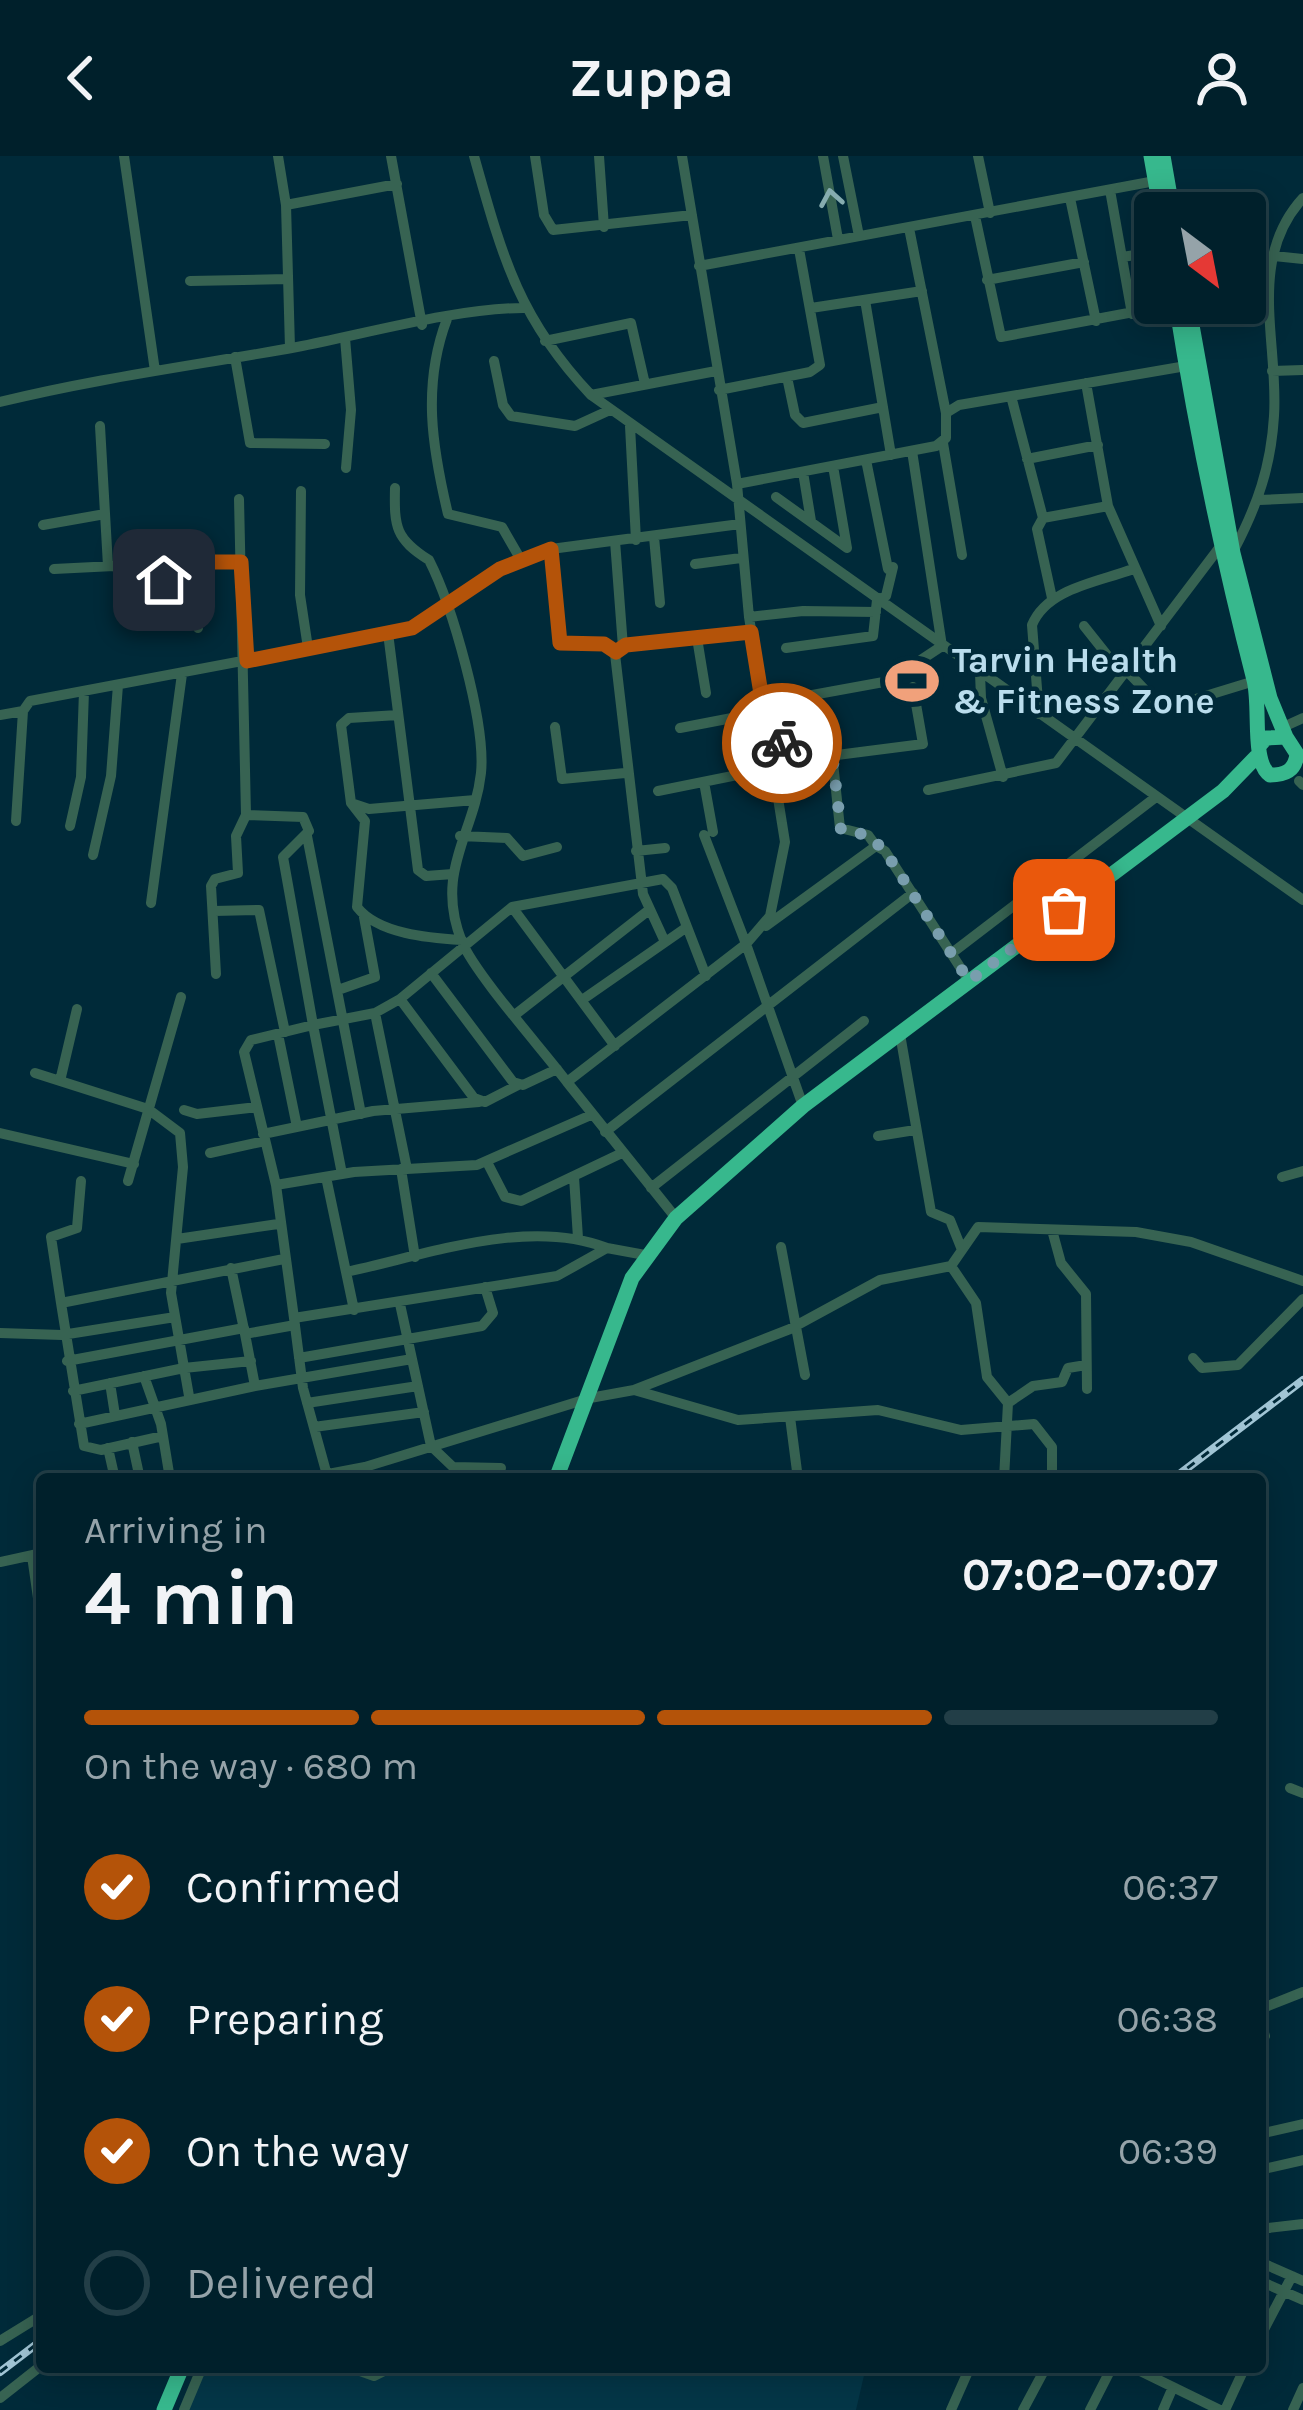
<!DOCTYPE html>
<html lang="en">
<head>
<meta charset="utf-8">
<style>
	:root { --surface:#00202b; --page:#0a2833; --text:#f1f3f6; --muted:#95a3a9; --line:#223e47; --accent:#b45309 }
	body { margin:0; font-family:Karla,sans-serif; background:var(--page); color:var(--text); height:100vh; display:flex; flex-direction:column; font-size:45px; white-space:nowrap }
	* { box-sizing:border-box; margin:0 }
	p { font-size:39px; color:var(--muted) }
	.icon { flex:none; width:66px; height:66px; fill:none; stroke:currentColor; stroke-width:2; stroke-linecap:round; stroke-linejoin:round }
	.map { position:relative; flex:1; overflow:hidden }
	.panel { position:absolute; left:36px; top:1317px; width:1230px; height:900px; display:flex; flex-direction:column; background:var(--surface); border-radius:12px; box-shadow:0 6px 30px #0003,0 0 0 3px var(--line) }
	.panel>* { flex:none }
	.needle { width:78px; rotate:148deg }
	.buttons { position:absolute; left:1134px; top:36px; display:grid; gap:24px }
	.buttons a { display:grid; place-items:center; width:132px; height:132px; border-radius:12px; background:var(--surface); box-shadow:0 6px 30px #0003,0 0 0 3px var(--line); font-size:60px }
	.pin { position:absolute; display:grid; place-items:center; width:102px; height:102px; color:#fff; margin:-51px; border-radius:24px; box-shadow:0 6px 18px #0006 }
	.courier { position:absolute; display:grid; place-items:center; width:120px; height:120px; margin:-60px; border:9px solid #b45309; border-radius:50%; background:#fff; color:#222; box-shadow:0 3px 15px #0007 }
	.headline em { font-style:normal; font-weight:700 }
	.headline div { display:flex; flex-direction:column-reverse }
	.headline { display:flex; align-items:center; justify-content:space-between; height:204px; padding:0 48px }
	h1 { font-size:78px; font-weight:700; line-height:90px }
	.bar { display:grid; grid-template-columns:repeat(4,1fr); gap:18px 12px; align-content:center; height:144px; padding:0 48px }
	.bar i { height:15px; border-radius:9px; background:var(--line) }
	.bar .selected { background:var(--accent) }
	.bar p { grid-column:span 4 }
	ol { padding:0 48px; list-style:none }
	li { display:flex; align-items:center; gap:36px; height:132px }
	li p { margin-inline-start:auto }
	li .icon { padding:12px; border-radius:50%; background:var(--accent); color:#fff; stroke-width:4 }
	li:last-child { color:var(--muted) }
	li i { width:66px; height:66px; border:6px solid var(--line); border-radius:50% }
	header { display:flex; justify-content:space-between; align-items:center; height:156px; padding:0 48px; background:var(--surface); font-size:54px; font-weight:700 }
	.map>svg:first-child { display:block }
	.built { fill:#043647 }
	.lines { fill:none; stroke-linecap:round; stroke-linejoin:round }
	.minor { stroke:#376352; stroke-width:10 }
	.highway { stroke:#37b88d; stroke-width:15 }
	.rail-casing { stroke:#a1c5d5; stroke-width:8 }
	.rail { stroke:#002a39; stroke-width:3; stroke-dasharray:9; stroke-linecap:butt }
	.oneway { stroke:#86acaf }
	.done { stroke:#799eae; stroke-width:12; stroke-dasharray:0 21.6 }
	.route { stroke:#b45309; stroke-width:15 }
	.labels { text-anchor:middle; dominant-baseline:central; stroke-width:9; stroke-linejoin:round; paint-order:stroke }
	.poi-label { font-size:36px; font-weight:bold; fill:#badded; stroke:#002a39; text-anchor:start }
</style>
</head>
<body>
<header><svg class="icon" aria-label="back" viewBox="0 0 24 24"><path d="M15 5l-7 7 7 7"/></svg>Zuppa<svg class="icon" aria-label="person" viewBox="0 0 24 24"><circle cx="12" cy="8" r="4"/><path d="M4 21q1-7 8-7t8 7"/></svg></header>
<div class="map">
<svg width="1303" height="2254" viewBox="0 0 1303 2254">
	<rect width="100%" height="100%" fill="#002a39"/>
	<path class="built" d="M203,2211H866L856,2254H185Z"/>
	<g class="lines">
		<path class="minor" d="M124,0L155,215
			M278,0L286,49
			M391,0L422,169
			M474,0C502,99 518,162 591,239L1303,744
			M535,0L544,59L553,74L692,59
			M599,0L604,71
			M682,0L737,328L749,461L785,686L770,760L746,788L803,950
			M823,0L838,83
			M843,0L859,80
			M978,0L990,57
			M1110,34L1132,158
			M1070,42L1096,165
			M975,60L1001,181L1176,148
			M909,72L946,257
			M1274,100L1303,103
			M1122,101L1155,96
			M699,110L1155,25
			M987,124L1084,106
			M190,125L288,123
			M865,144L891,299
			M811,152L922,135
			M447,163C422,229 432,291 448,358L502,371L521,404
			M345,182L351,254L346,312
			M545,185L631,167L645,228
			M290,192L286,49L397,28
			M235,201L250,287L325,288
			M494,205L503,249L511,260L575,270L610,254
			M1272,215L1303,214
			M787,221L795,259L803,267L883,251
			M1086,227L1108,350L1161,470
			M719,234L810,216L820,209L799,93
			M591,239L716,215
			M1011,240L1043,362L1108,350
			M0,246C98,222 198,209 297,191C365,178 457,152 523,152
			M100,270L108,410
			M630,270L636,384
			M943,287L962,399
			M1027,303L1098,289
			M866,304L888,413
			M803,316L811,365
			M737,328L936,290L946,282V257L959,249L1186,210
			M395,332C394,372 396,383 429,404C452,449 486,567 481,617C474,679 434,716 462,786C476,819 543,894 567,926
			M301,335L300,439L308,492
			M776,341L847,392L833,310
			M1259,344L1303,342
			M1043,362L1037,373L1052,442
			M43,369L105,358
			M654,381L660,447
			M615,385L623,491
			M551,393L560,487L604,488L616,496
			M1234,394C1257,350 1271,311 1274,260C1279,187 1246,104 1303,42
			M695,408L741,402
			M54,413L114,410L134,427L194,421
			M749,461L803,455L876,456
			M1084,470L1123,519
			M198,472L194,412L199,407L241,406
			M388,477L418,714L426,720L453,718
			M697,482L706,537
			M786,492L873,480L877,444L886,440L893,411
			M1126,514L1163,553L1261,523
			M980,517L981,542L1003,621
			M763,548L889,525L942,490L912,295
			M1039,558L1032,469C1047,432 1099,426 1133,413
			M0,559L23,555
			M398,559L349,562L341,569L351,647L365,665L357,751C378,778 429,782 462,784
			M555,571L562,623L625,617
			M680,572L763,556
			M1281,572L1303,562
			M769,587L814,585L837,599L923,588L913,531
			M832,597L840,672L868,679L876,690
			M1299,625L1303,629
			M704,626L713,676
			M928,634L1056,607L1219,392
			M658,635L772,612
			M351,647L369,653L475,644
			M246,659L303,661L309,675L283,701L313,869L251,884L244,896L276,1029
			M16,665L23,555L30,545L412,473L500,413L551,393L740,368
			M70,670L81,621L84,535
			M307,680L361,958
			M460,680L507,682L523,700L557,691
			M636,695L665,692
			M93,699L111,620L118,529
			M151,747L182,518
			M512,751L615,890
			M214,755L259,754L285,876
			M766,770L876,690L885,695L969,825
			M665,786L643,738L615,498L626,489L751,476
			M952,797L1156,641
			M431,817L513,926L523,929L557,913
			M216,818L211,730L215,723L238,717L236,680L246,659L239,343
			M338,834L375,821L364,761
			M400,843L474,942L485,946L518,929
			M582,844L687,771
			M375,857L407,1013
			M516,858L649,754
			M278,878L297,971
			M900,878L931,1056L950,1064L962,1094
			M35,917L148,953L180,977L183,1011L171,1137L189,1240
			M60,925L77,853
			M184,954L197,958L257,951
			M605,976L913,737
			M0,977L134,1008
			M263,978L373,955L479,946
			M878,980L915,974
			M210,997L265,985
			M487,1006L505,1041L521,1045L622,997
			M401,1013L415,1101
			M342,1018L313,869L375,857L400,843L512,751L663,723L672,732L706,820
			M326,1021L354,1154
			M574,1021L578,1082
			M1282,1021L1303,1015
			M128,1025L181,841
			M651,1032L864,865
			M676,1062L567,926L746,788L704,679
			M1052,1074L1061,1107L1086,1138L1087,1233
			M177,1083L278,1068
			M781,1091L805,1219
			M951,1110L978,1071L1136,1076L1191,1086L1303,1125
			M231,1112L245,1178L295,1169
			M346,1116C427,1099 527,1061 607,1092
			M61,1147L51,1081L77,1072L81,1025
			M400,1148L431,1290L453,1311L501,1312
			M294,1162L276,1029L354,1016L477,1009L591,959
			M0,1177L62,1179L175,1161
			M299,1202L482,1170L493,1157L485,1131
			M1193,1202L1202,1212L1238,1209L1303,1143
			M67,1205L244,1172
			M144,1220L161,1268L170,1323
			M110,1227L115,1259
			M255,1230L412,1203
			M634,1234L738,1264L878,1254L961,1274L1034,1268L1052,1291V1323
			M73,1235L184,1212L251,1205
			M307,1247L418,1230
			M1008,1247L1033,1230L1062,1226L1068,1212L1086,1209
			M790,1261L798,1323
			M79,1268L255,1230L245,1178
			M314,1271L424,1256
			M163,1280L101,1294L84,1290L61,1147L284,1103
			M132,1286L140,1323
			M108,1292L115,1323
			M327,1319L303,1232L294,1162L557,1120L607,1092L645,1099
			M302,1323L365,1311L590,1242L634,1234L790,1173L880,1124L951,1110L976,1147L987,1221L1008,1247L1004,1323
			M764,1323L797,1318
			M32,1400L42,1470
			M0,1406L42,1397
			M1290,1632L1303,1637
			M1260,1853L1303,1836
			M1260,1865L1265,1880L1260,1885
			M1260,1978L1303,1968
			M1260,2014L1303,2004
			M1260,2073L1303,2068
			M1260,2106L1303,2125
			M1260,2125L1303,2144
			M1260,2181L1292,2120
			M0,2185L42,2159
			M349,2211L374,2220L392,2211
			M1132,2211L1220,2254
			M0,2242L42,2209
			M184,2254L202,2211
			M951,2254L970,2211
			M1023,2254L1046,2211
			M1090,2254L1112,2211
			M1163,2254L1173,2231
			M1225,2254L1245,2211
			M1293,2254L1303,2232"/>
		<path class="highway" d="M1151,0L1161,57
			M1163,0L1173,57
			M1176,147C1196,275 1222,399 1254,524C1261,551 1251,606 1270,619C1285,619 1295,615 1297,598L1286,581L1266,582L1259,590
			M1188,147L1233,397L1270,542L1286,581
			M556,1323L632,1122L676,1062L803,950L1223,635L1256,601
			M164,2254L182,2211"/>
		<g class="rail-casing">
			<path id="rail" d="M1173,1323L1303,1224
				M0,2216L42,2184"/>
		</g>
		<use href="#rail" class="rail"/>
	</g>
	<defs><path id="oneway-chevron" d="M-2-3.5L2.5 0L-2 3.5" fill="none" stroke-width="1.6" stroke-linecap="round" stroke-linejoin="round" transform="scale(3)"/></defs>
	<use class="oneway" href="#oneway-chevron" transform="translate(831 42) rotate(-100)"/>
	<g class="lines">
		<path class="done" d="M782,587L814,585L832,597L841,674L868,679L885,695L969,825L1064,754"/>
		<path class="route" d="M164,424L194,422L200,406H241L247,505L412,472L500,413L551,393L560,487L604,488L616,496L626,489L751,476L769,587H782"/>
	</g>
	<defs>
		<g id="stadium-bare" transform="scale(4.14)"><path d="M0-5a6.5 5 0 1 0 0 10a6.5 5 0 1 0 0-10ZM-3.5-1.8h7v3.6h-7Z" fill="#f1a17b" stroke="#002a39" stroke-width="2.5" paint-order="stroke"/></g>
	</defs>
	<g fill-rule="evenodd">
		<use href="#stadium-bare" x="912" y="525"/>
	</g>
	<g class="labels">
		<g class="poi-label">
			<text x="952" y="504">Tarvin Health<tspan x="952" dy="41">&amp; Fitness Zone</tspan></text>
		</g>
	</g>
</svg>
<div class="buttons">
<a><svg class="needle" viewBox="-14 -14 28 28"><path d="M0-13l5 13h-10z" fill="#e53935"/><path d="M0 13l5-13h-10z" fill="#95a3a9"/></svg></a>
</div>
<div class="pin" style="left:1064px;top:754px;background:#ea580c"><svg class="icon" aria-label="bag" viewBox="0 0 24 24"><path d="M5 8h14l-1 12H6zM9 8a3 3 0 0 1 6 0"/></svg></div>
<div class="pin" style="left:164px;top:424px;background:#1f2937"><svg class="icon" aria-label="home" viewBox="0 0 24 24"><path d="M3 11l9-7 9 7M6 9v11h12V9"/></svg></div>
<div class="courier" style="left:782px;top:587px"><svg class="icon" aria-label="bike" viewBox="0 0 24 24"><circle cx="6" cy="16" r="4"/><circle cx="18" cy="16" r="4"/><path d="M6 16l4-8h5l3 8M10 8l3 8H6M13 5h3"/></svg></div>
<section class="panel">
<div class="headline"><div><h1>4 min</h1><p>Arriving in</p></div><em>07:02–07:07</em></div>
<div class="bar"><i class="selected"></i><i class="selected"></i><i class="selected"></i><i></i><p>On the way · 680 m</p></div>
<ol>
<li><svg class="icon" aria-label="check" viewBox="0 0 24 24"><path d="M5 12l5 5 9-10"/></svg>Confirmed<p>06:37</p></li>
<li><svg class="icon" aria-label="check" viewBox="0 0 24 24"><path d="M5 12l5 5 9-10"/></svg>Preparing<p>06:38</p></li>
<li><svg class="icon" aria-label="check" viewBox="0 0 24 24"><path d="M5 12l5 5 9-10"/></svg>On the way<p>06:39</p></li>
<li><i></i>Delivered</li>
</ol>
</section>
</div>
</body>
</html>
